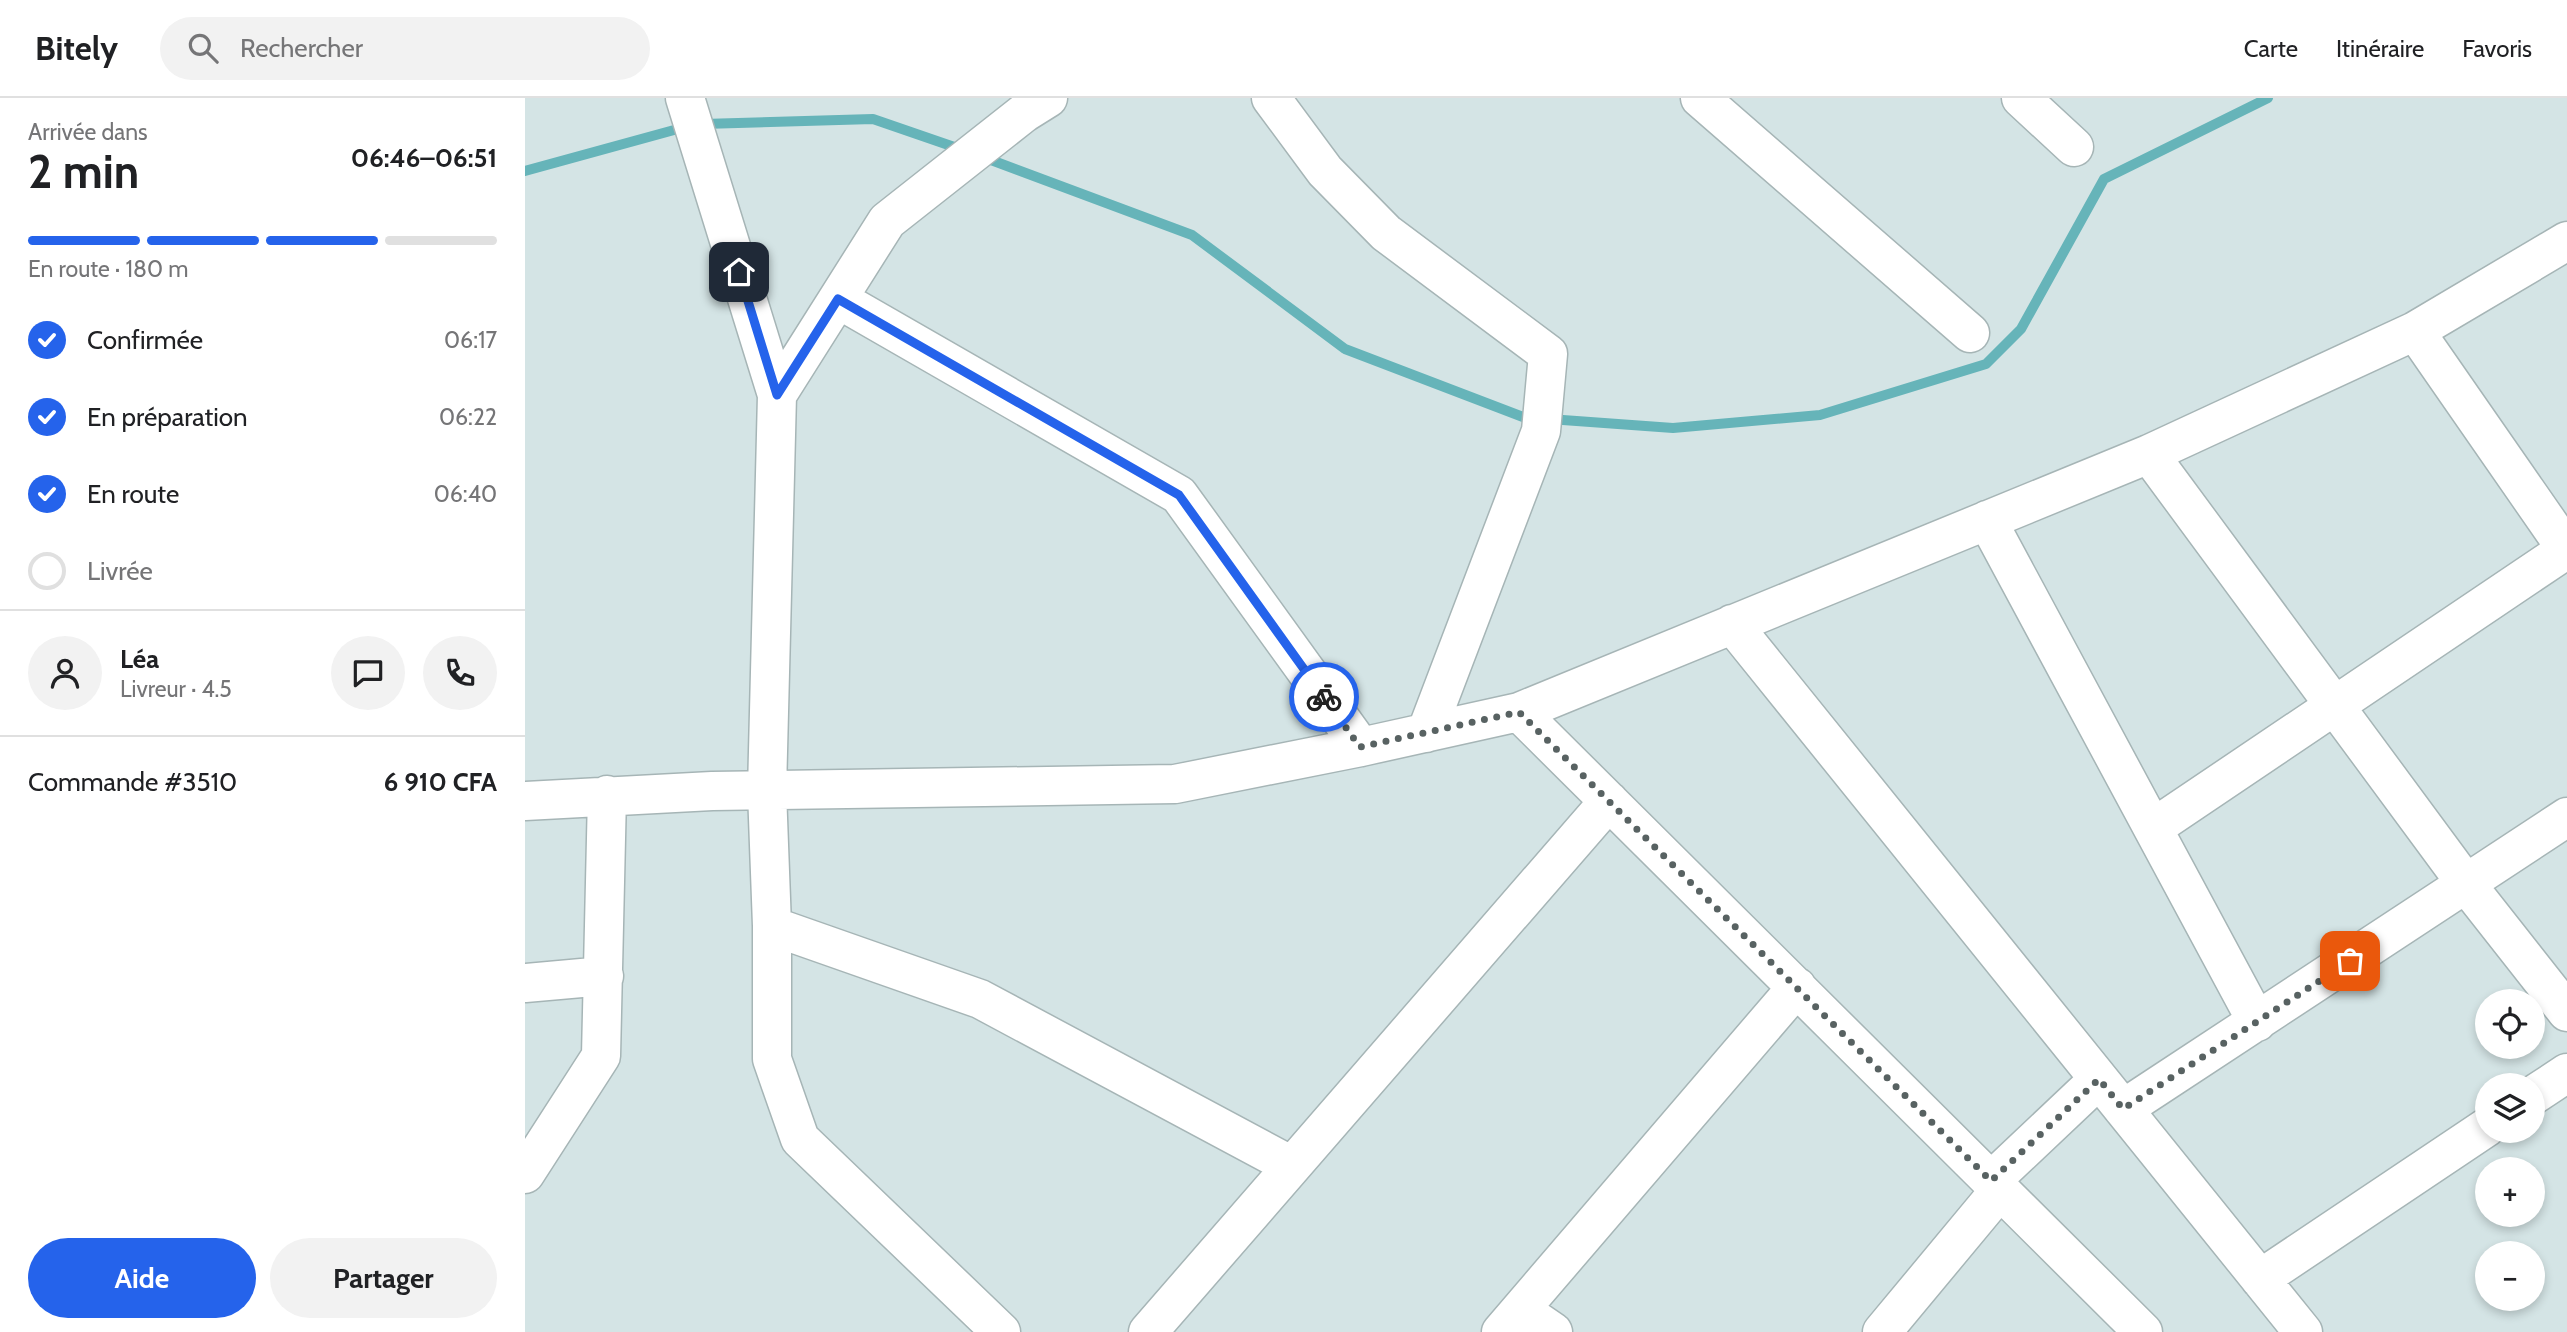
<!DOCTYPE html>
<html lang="fr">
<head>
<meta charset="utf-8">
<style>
	:root { --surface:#fff; --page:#f2f2f2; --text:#202124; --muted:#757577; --line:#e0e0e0; --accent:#2563eb }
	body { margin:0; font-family:Cabin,sans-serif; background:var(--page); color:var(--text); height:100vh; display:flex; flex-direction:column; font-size:26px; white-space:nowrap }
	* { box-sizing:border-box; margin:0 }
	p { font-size:23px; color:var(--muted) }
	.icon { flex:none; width:38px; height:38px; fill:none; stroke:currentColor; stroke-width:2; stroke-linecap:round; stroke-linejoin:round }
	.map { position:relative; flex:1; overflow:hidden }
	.side { display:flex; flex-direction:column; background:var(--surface); width:525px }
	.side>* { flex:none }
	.controls { position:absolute; left:1950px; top:891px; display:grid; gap:14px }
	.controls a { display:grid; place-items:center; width:70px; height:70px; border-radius:50%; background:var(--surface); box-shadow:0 4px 10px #0003; font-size:35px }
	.pin { position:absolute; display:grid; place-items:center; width:60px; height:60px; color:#fff; margin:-30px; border-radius:14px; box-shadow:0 4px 10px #0006 }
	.courier { position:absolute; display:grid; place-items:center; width:70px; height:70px; margin:-35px; border:5px solid #2563eb; border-radius:50%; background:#fff; color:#222; box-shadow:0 2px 9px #0007 }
	.head em { font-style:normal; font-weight:800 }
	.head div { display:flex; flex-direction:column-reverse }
	.head { display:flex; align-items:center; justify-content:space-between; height:119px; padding:0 28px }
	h1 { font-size:46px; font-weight:800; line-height:52px }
	.bar { display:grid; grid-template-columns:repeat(4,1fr); gap:10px 7px; align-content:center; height:84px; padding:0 28px }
	.bar i { height:9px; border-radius:5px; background:var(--line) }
	.bar .selected { background:var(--accent) }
	.bar p { grid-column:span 4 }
	.line { display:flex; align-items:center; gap:18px; padding:0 28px; border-top:2px solid var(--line) }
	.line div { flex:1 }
	.round { display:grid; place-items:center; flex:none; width:74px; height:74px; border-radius:37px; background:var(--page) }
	ol { padding:0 28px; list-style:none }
	li { display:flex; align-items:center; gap:21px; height:77px }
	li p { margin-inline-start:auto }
	li .icon { padding:7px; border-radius:50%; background:var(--accent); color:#fff; stroke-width:4 }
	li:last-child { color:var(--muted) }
	li i { width:38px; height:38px; border:4px solid var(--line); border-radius:50% }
	.cta { display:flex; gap:14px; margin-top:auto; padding:14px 28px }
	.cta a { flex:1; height:80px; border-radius:42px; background:var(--accent); color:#fff; font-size:28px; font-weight:800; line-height:80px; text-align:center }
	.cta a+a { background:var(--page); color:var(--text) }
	header { display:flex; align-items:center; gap:42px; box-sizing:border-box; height:98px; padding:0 35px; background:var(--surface); border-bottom:2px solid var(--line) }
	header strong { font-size:33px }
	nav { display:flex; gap:38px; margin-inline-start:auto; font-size:24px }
	.search { width:490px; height:63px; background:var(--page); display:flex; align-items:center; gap:18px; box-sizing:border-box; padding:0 24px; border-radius:38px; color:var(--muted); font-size:26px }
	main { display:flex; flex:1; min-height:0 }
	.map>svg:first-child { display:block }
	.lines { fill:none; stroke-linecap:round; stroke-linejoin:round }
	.stream { stroke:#66b4b9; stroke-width:10 }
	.minor-casing { stroke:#a6b5b6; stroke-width:41 }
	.minor { stroke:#fff; stroke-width:38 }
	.done { stroke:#586262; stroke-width:7; stroke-dasharray:0 12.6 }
	.route { stroke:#2563eb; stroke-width:9 }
</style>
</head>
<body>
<header>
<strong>Bitely</strong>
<div class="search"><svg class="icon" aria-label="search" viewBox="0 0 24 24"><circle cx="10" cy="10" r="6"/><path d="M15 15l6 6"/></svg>Rechercher</div>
<nav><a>Carte</a><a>Itinéraire</a><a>Favoris</a></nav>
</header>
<main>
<section class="side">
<div class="head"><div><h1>2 min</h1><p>Arrivée dans</p></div><em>06:46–06:51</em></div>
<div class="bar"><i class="selected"></i><i class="selected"></i><i class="selected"></i><i></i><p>En route · 180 m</p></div>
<ol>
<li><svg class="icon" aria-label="check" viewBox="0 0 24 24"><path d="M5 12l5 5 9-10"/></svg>Confirmée<p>06:17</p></li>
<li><svg class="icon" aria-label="check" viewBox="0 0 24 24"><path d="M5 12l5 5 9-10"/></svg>En préparation<p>06:22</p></li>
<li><svg class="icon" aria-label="check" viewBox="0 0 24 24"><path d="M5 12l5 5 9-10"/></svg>En route<p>06:40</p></li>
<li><i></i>Livrée</li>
</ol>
<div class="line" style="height:126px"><a class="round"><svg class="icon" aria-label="person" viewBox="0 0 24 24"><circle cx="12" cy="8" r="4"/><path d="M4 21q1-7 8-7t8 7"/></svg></a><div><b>Léa</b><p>Livreur · 4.5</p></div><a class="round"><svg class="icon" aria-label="chat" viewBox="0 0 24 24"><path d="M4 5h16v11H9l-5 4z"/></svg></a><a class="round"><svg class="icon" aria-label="phone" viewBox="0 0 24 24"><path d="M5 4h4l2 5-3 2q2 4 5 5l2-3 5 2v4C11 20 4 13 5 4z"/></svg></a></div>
<div class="line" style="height:91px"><div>Commande #3510</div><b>6 910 CFA</b></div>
<div class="cta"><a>Aide</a><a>Partager</a></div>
</section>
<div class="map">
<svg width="2042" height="1234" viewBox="0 0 2042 1234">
	<rect width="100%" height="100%" fill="#d4e4e5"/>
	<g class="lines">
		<path class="stream" d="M178,26L348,21L438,52
			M458,59L667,137L820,251L998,319L1009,320
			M0,73L160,29
			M1024,321L1148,330L1295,317L1461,266L1496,231L1579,81L1743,0"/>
		<g class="minor-casing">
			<path id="minor" d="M160,0L252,297
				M746,0L800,73L861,135L1023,256L1016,333L901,635
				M1175,0L1445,235
				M1496,0L1549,49
				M313,201L654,397L836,649
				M1890,233L2042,452
				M1624,356L1942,787L2042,914
				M1462,422L1732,924
				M1207,526L1778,1234
				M994,614L1618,1234
				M0,703L187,693L650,686L836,649L994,614L1624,356L1890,233L2042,143
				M1628,730L2042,451
				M247,828L455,901L767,1068
				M0,885L79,878
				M2007,998L2042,975
				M1598,1011L2042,719
				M0,1076L76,958L82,697
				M1466,1083L1574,981
				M1735,1181L1962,1029
				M996,1212L1028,1234
				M476,1234L275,1041L247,961V828L242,693L252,297L362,123L499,15L523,0
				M623,1234L1084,703
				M976,1234L1272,889
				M1357,1234L1475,1092"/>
		</g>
		<use href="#minor" class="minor"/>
	</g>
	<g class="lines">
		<path class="done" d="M799,599L835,649L994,614L1466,1083L1574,981L1598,1011L1825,863"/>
		<path class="route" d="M214,174L252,297L313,201L654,397L799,599"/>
	</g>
</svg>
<div class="controls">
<a><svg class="icon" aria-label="locate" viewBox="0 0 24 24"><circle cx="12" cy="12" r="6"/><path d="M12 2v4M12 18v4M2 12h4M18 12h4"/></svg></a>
<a><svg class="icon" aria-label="layers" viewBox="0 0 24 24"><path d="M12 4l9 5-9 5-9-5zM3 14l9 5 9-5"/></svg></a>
<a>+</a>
<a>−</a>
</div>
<div class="pin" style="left:1825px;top:863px;background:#ea580c"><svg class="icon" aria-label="bag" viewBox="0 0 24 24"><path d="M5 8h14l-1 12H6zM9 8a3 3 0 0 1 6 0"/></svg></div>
<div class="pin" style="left:214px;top:174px;background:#1f2937"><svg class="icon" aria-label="home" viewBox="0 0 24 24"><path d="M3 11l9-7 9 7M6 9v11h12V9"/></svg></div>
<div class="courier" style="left:799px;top:599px"><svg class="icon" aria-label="bike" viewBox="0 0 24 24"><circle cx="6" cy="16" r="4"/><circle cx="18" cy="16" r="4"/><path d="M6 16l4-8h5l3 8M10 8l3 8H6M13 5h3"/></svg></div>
</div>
</main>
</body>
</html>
